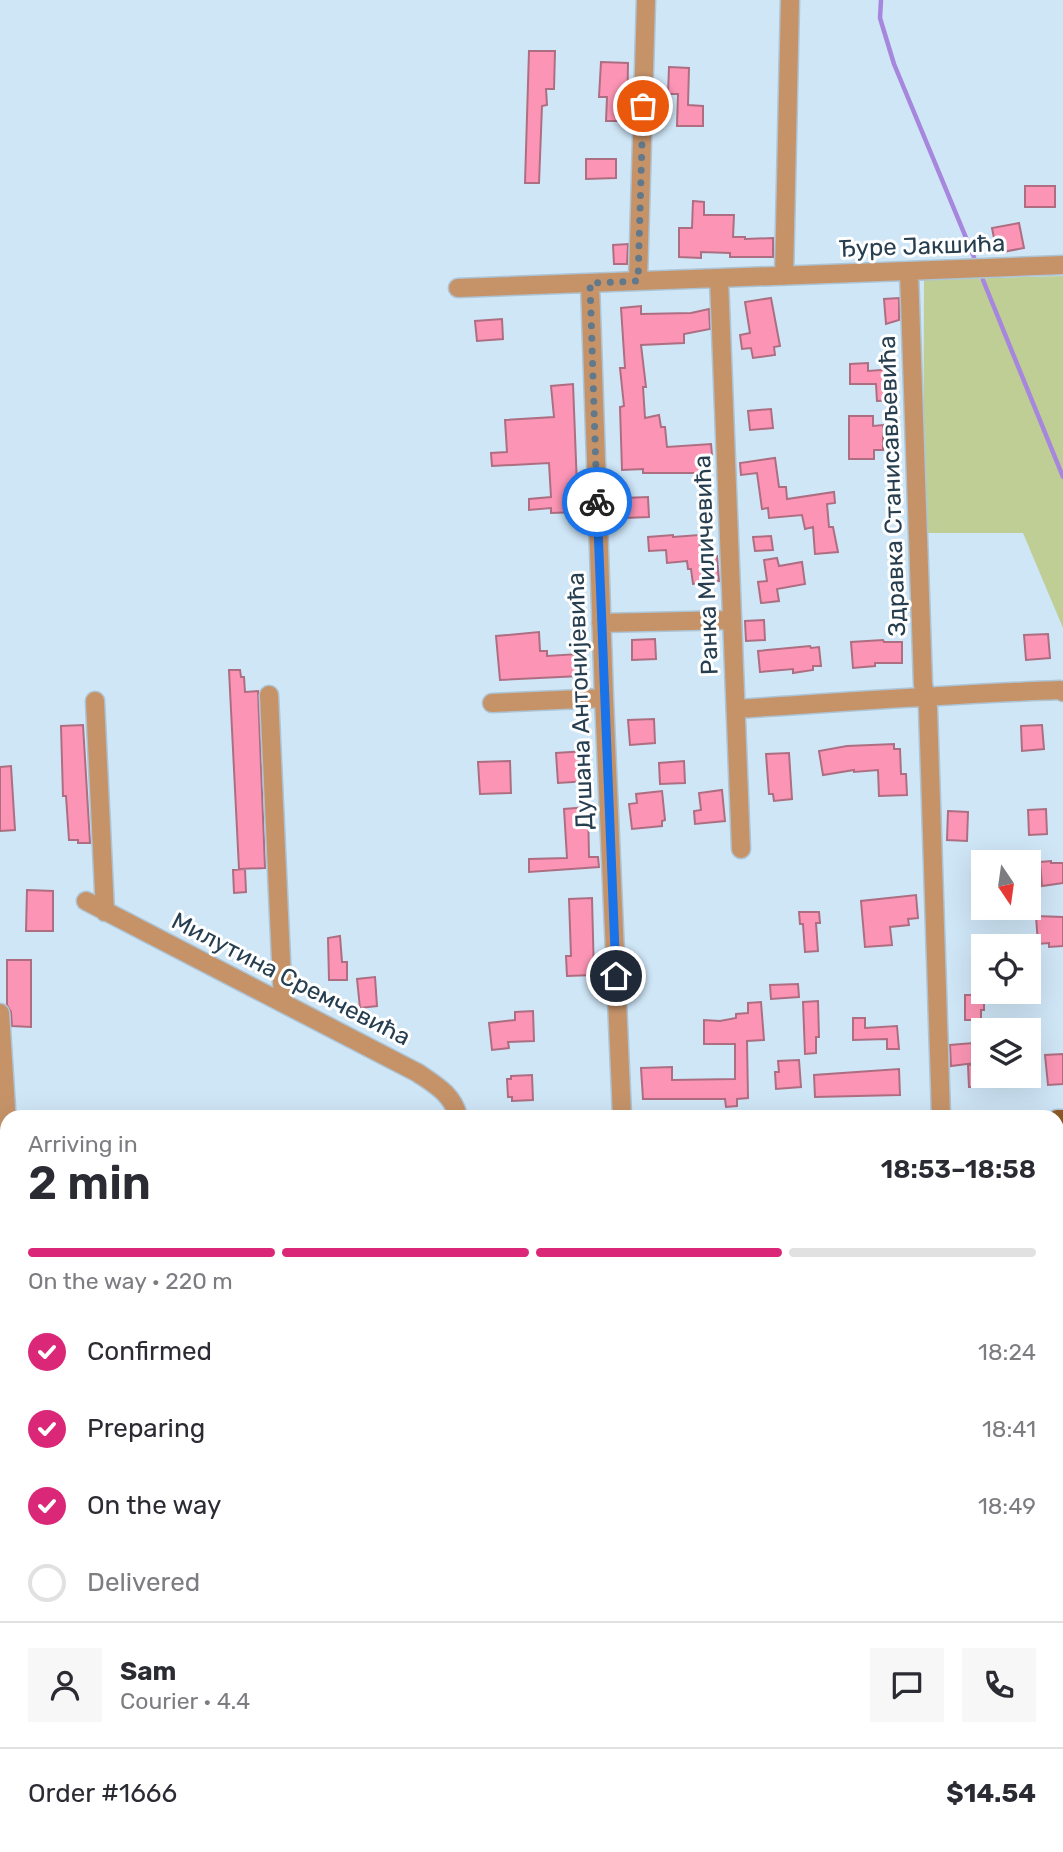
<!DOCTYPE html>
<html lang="en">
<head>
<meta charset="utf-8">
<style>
	:root { --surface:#fff; --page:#f7f7f7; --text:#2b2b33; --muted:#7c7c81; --line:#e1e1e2; --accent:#db2777 }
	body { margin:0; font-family:Rubik,sans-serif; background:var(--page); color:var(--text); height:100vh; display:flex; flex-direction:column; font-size:26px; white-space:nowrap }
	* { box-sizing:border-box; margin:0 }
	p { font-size:23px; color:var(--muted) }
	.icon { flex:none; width:38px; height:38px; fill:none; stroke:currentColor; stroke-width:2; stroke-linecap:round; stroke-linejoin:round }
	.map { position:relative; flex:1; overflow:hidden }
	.drawer { position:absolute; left:0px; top:1110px; width:1064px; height:744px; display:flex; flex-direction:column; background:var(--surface); border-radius:21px 21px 0 0; box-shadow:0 7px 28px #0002 }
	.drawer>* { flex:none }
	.needle { width:46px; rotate:167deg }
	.fabs { position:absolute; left:971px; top:850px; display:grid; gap:14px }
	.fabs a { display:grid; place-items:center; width:70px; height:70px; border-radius:0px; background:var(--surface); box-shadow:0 7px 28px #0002; font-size:35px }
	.pin { position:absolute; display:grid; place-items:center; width:60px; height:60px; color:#fff; margin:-30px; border:4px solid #fff; border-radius:50%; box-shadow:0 2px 7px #0007 }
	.courier { position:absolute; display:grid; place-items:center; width:70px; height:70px; margin:-35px; border:5px solid #1a73e8; border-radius:50%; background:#fff; color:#222; box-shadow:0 2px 9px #0007 }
	.overview em { font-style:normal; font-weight:600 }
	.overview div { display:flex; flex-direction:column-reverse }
	.overview { display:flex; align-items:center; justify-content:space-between; height:119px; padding:0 28px }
	h1 { font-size:46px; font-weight:600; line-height:52px }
	.bar { display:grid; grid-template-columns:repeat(4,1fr); gap:10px 7px; align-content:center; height:84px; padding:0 28px }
	.bar i { height:9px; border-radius:5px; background:var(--line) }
	.bar .selected { background:var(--accent) }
	.bar p { grid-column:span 4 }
	.line { display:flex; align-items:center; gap:18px; padding:0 28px; border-top:2px solid var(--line) }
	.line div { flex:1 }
	.round { display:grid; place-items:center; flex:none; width:74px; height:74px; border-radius:0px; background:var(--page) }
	ol { padding:0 28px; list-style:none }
	li { display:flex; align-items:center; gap:21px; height:77px }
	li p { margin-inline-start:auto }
	li .icon { padding:7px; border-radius:50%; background:var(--accent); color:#fff; stroke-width:4 }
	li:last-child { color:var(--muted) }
	li i { width:38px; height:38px; border:4px solid var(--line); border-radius:50% }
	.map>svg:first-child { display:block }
	.green { fill:#bfce95 }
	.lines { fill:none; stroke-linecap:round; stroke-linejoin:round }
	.stream { stroke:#a787dd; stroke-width:4.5 }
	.canal { stroke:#a787dd; stroke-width:16 }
	.building { fill:#fc95b5; stroke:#ae6e82; stroke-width:2 }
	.minor-casing { stroke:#adc4d5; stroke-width:21 }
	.major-casing { stroke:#adc4d5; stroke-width:21 }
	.minor { stroke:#c69369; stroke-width:18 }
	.major { stroke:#8f5928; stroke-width:18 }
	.done { stroke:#61798a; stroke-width:7; stroke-dasharray:0 12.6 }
	.route { stroke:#1a73e8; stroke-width:9 }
	.labels { text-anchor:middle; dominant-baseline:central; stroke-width:6; stroke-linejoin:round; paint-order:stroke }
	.street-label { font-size:24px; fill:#263e4f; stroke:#fff }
</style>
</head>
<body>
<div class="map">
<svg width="1063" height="1852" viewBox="0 0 1063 1852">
	<rect width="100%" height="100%" fill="#cfe6f7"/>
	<path class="green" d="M1063,276V628L1023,533H923L924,280Z"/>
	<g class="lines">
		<path class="stream" d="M881,0L880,18L894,64L974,257
			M983,280L1063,477"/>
		<path class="canal" d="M0,1331H7
			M701,1846L705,1852"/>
	</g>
	<path class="building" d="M529,51H555L554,89H546L547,105L542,106L539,183H525Z
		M601,62L628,63L627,121H606L607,97H599Z
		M669,67L689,68L688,105L703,106V126H677L678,94H668Z
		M586,159H616V178L586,179Z
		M1025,186H1055V207H1025Z
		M693,201L704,202V215H734L733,237H745V239L773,238V257H730V253L701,252V258L679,257V228H692Z
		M1019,223L1024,248L997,253L992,228Z
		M628,244L627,264H614L613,245Z
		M771,298L780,346L774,347L775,355L753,358L751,348L742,349L740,335L750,333L745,302Z
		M899,298V320L886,324L884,299Z
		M641,306V314L691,313L709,309L710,329L684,334V343L641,345L646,387H643L645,418L659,415L661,427H665L667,447L711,444L712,455L700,456L701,473H643V469L622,470L620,407L624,406L620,368H625L621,308Z
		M502,319L503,339L477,341L475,321Z
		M868,363V371L895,369L897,400L877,401L876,384H850V364Z
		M573,384L578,512L551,513V508L529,510V499L551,497L549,463L492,466L491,453L507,452L505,420L554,417L551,386Z
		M771,409L773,428L750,430L748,411Z
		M849,416H873V426L883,425V450H874V459H849Z
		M775,458L779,487H786L787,499L834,492L835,503L827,504L829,527H833L838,552L815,554L813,527L805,529L802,515L769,518L768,508L762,509L757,473L741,475L740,463Z
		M648,497L649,517L624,518L623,498Z
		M673,535V537L699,535L701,558L717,556L719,581L693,584L691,569H688L687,561L667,563L666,550L649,551L648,537Z
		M771,536L773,550L755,551L753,537Z
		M777,558L779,566L802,562L805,584L777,589L779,601L761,603L758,582L767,581L764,560Z
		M764,620L765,640L746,641L745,621Z
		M539,632L540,651H547V656L579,654L580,676L500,680L496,636Z
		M1048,634L1050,658L1026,660L1024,635Z
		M655,639L656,659L632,660V640Z
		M883,640L884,642H902V663H875V666L853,668L851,642Z
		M810,646L811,648L819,647L821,666H813V670L793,673V669L760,672L758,651Z
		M229,670H240L241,677H244L245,692L258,691L265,868L239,869Z
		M654,719L655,743L630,745L628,720Z
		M83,725L90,843H78V840H69L66,796H63L61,726Z
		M1042,725L1044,749L1022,751L1021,726Z
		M894,744V749H900L901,774H906L907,795L879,796L878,770L854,772V770L823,775L819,751L847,746Z
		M586,751L588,781L558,783L556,753Z
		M789,753L792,799L774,801L773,794H769L766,754Z
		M510,761L511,793L480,794L478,762Z
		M684,761L685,783L660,784L659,763Z
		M11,766L15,830L0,831V767Z
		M722,790L725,821L695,824L694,811L701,810L699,793Z
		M662,791L665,820L662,821V826L632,829L629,804L637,803L636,794Z
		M588,807L589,857H598L599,867L529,872V859L567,858L564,809Z
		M1046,809L1047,834L1029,835L1028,810Z
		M948,811L968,812L967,841L947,840Z
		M1051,861V863H1063V883L1042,886L1040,862Z
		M245,869L246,892L234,893L233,870Z
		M27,890L53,891V931H26Z
		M916,895L918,918L908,919L909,925L890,927L892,945L865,947L861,901Z
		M592,898L594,975L567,976L566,956H571L569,899Z
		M799,912H819L820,923H816L818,951L805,952L803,924H800Z
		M1036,916L1063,917V946L1049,947V943L1038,944Z
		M340,936L342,962H347V980H329L328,938Z
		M7,960H31V1027L12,1026L11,1012L7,1005Z
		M375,977L377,1006L360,1008L357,979Z
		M798,984L799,997L771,999L770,985Z
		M965,995H984V1010H981V1020H965Z
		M818,1001L819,1037H816V1053L805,1054L803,1002Z
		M761,1002L764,1040L747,1041L748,1098L737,1099V1106L726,1107L725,1099H643L641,1068L672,1067V1080L735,1079V1044H704V1020L720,1021L736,1018V1014L748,1013V1003Z
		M533,1011L534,1041L508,1042L509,1048L492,1050L489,1023L515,1020V1012Z
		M853,1018H865V1028L897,1026L899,1049H887V1039L853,1040Z
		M973,1043L975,1063L951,1066L950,1045Z
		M1063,1054V1084L1048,1085L1045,1055Z
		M799,1060L801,1087L776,1089L775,1072H779L778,1061Z
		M984,1064V1087H969L968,1065Z
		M899,1069L900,1095L815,1097L814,1075Z
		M532,1075L533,1100L512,1101V1097H508L507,1079H511V1076Z"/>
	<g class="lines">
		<g class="minor-casing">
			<path id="minor" d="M909,272L923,684L928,708L941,1116
				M784,276L790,0
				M719,279L741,849
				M638,280L646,0
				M590,283L604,698L622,1116
				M458,288L1063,265
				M601,623L732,620
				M269,695L283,1003
				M95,701L105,912
				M492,703L604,698
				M736,709C844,702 952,694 1060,690L1063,692
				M86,901L418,1073C437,1086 452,1094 458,1116
				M0,1013L7,1124
				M3,1379L7,1384
				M0,1838L7,1837"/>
		</g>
		<g class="major-casing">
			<path id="major" d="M1057,1119H1063
				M0,1157H7"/>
		</g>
		<use href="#minor" class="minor"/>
		<use href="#major" class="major"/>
	</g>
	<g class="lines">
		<path class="done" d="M597,502L590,283L638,281L643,106"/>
		<path class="route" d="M597,502L616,976"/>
	</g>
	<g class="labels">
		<g class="street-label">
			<text transform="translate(922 246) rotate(-2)">Ђуре Јакшића</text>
			<text transform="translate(892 486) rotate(-92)">Здравка Станисављевића</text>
			<text transform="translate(706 565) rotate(-92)">Ранка Миличевића</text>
			<text transform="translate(580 701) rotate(-92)">Душана Антонијевића</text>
			<text transform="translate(291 979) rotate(27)">Милутина Сремчевића</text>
		</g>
	</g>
</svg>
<div class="fabs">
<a><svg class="needle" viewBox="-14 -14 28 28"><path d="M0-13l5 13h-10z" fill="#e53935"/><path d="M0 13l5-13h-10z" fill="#7c7c81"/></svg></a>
<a><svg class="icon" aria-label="locate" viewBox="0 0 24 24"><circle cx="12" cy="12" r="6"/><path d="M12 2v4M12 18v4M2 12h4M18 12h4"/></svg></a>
<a><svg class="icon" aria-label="layers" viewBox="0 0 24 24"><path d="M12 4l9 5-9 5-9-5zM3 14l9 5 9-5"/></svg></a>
</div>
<div class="pin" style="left:643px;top:106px;background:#ea580c"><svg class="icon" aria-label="bag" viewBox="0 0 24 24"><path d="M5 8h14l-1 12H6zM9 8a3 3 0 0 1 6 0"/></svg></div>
<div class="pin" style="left:616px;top:976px;background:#1f2937"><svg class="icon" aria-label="home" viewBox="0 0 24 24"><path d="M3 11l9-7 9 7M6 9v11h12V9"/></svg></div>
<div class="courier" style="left:597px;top:502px"><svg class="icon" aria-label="bike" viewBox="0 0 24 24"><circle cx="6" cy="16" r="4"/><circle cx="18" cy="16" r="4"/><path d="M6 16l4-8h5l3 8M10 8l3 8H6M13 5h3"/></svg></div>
<section class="drawer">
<div class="overview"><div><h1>2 min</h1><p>Arriving in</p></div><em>18:53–18:58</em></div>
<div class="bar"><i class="selected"></i><i class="selected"></i><i class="selected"></i><i></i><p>On the way · 220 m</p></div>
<ol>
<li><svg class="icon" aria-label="check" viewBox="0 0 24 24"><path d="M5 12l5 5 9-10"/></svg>Confirmed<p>18:24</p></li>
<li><svg class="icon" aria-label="check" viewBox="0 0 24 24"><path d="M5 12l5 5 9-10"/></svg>Preparing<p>18:41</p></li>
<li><svg class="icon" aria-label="check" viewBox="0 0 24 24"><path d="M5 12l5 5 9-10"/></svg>On the way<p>18:49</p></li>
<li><i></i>Delivered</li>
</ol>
<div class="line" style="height:126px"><a class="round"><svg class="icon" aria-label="person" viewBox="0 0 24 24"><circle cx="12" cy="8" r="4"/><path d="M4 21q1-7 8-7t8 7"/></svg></a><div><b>Sam</b><p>Courier · 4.4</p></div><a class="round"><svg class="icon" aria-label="chat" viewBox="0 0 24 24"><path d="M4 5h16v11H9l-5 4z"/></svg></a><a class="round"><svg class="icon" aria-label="phone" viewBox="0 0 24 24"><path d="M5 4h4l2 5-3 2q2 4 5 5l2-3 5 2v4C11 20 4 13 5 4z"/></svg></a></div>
<div class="line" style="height:91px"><div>Order #1666</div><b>$14.54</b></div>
</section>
</div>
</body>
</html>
